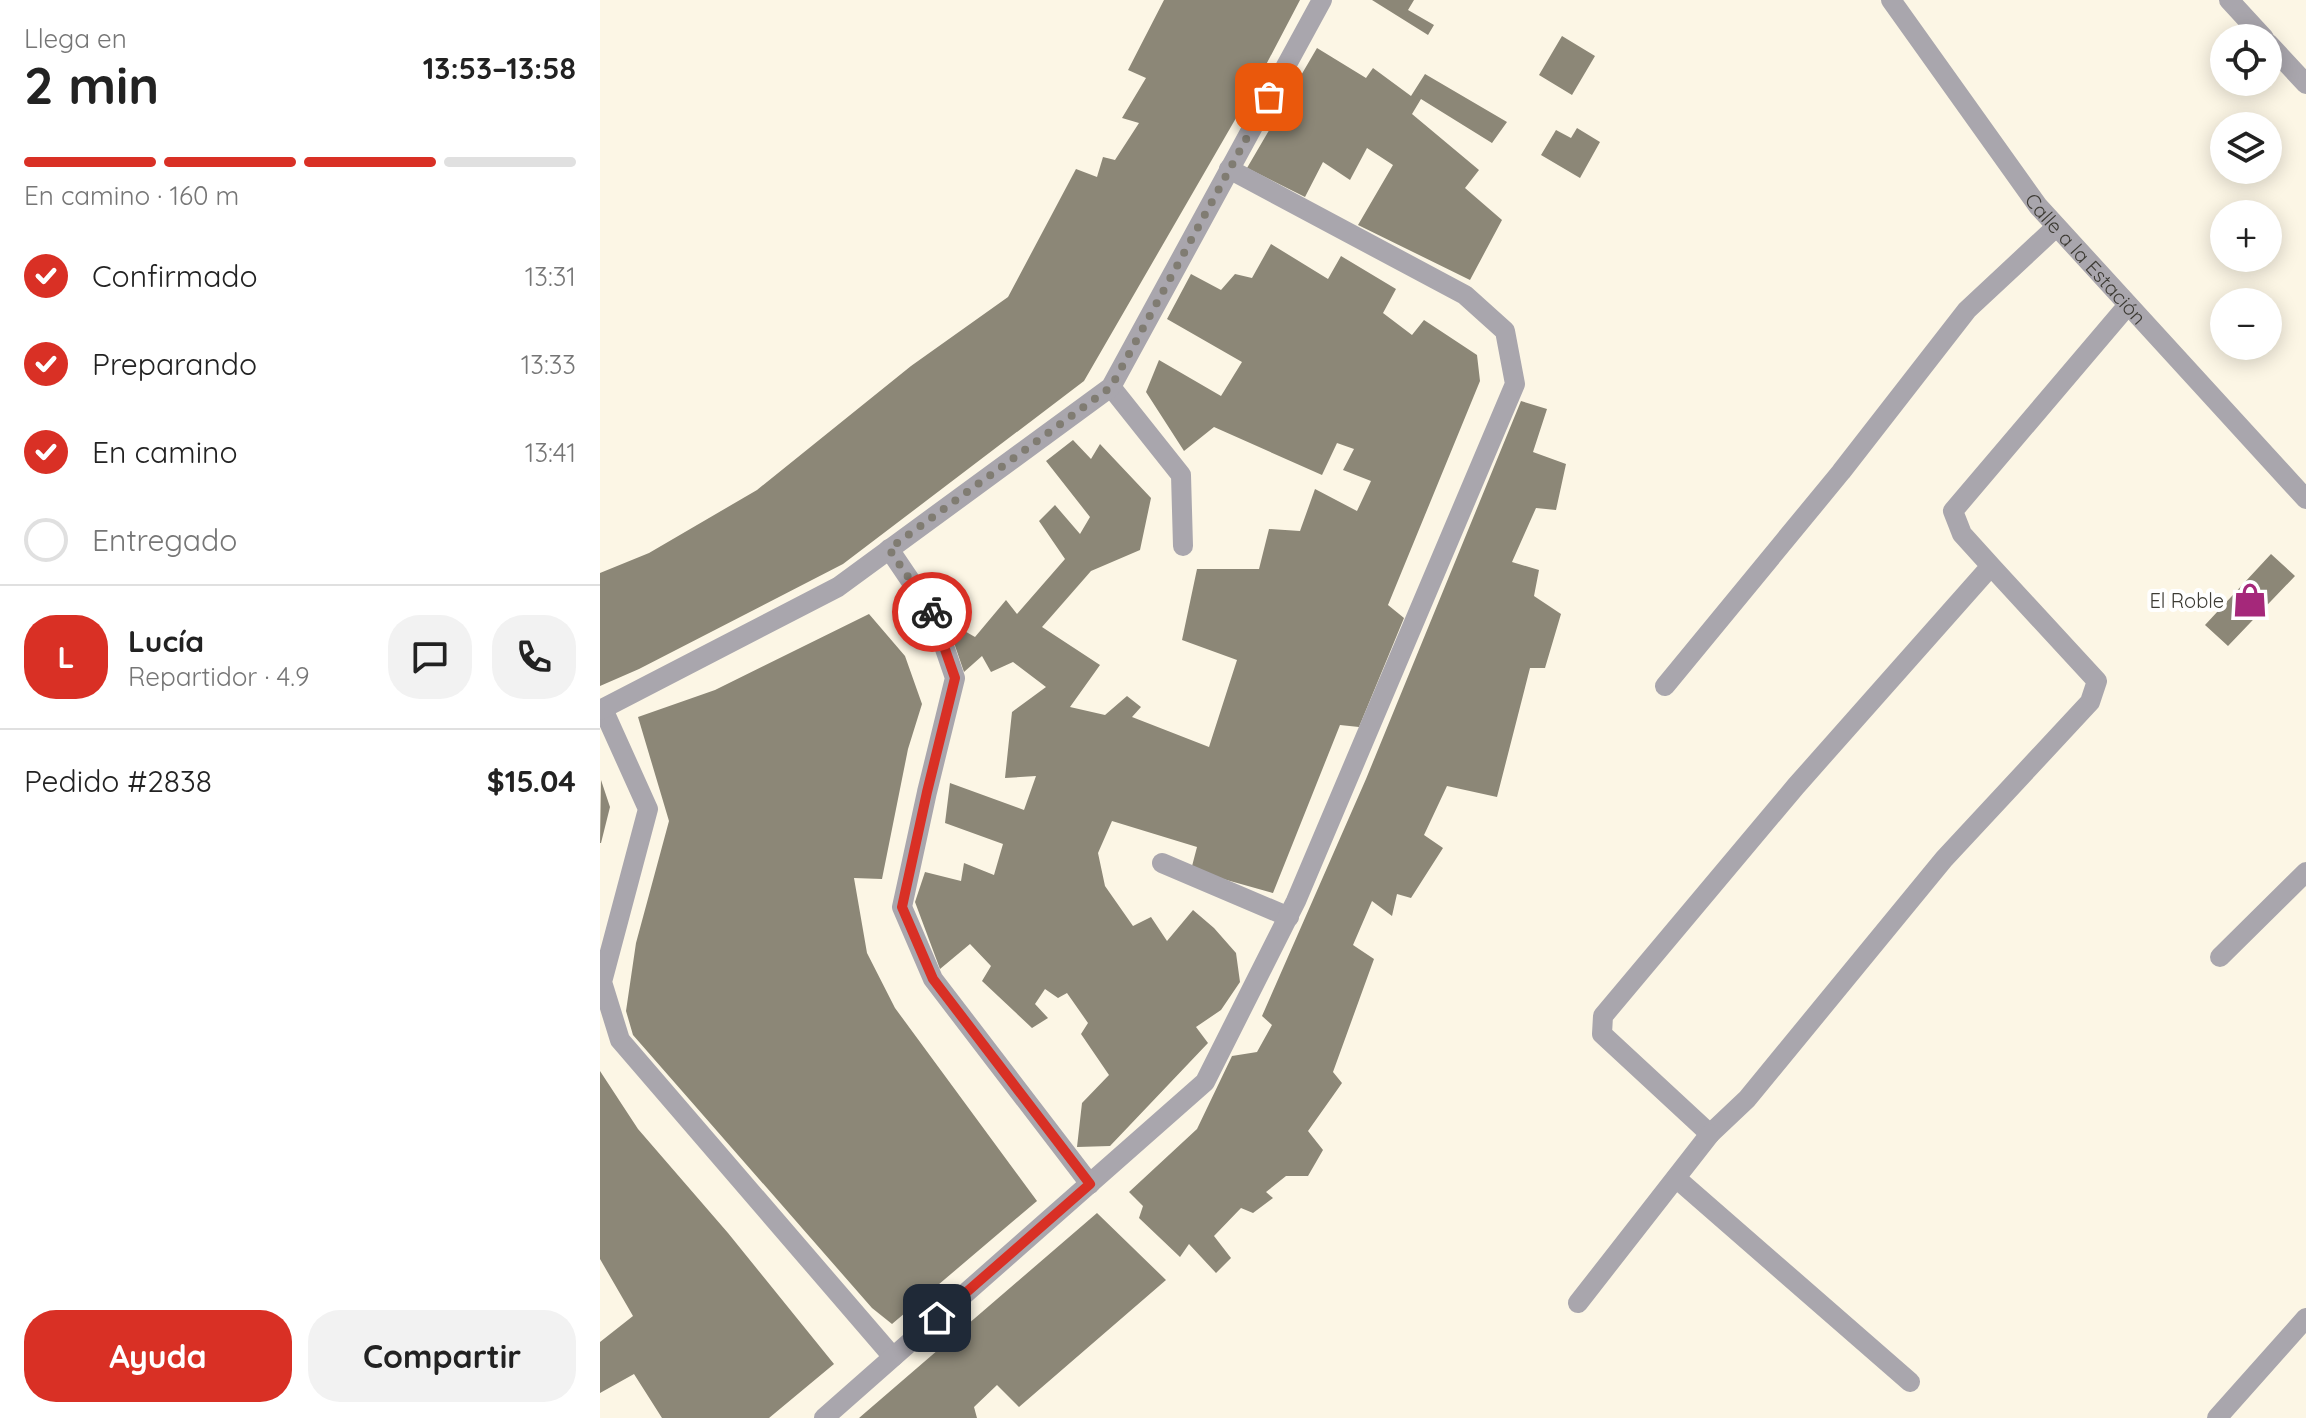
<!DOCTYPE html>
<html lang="es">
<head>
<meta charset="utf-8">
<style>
	:root { --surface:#fff; --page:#f2f2f2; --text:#222; --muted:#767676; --line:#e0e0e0; --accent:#d93025 }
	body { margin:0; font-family:Quicksand,sans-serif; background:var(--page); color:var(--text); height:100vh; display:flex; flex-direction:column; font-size:30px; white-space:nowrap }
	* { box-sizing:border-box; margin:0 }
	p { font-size:26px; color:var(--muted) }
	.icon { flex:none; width:44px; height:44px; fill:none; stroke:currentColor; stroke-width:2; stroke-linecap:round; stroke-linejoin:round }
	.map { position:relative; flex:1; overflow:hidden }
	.drawer { display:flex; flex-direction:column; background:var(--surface); width:600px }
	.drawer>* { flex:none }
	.controls { position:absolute; left:1610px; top:24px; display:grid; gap:16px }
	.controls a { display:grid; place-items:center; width:72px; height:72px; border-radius:50%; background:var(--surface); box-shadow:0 4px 20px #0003; font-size:40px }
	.pin { position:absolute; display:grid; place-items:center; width:68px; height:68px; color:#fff; margin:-34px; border-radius:16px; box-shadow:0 4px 12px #0006 }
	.courier { position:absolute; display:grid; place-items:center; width:80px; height:80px; margin:-40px; border:6px solid #d93025; border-radius:50%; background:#fff; color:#222; box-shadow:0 2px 10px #0007 }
	.head em { font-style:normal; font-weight:800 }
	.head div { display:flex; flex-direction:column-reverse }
	.head { display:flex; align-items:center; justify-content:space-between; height:136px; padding:0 24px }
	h1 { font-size:52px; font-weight:800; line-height:60px }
	.bar { display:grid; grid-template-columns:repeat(4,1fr); gap:12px 8px; align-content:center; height:96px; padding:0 24px }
	.bar i { height:10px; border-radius:6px; background:var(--line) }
	.bar .selected { background:var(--accent) }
	.bar p { grid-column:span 4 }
	.line { display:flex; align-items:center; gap:20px; padding:0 24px; border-top:2px solid var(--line) }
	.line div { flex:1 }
	.round { display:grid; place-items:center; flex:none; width:84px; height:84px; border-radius:32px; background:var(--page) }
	ol { padding:0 24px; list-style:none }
	li { display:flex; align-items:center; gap:24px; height:88px }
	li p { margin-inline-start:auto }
	li .icon { padding:8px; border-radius:50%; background:var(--accent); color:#fff; stroke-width:4 }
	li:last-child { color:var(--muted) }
	li i { width:44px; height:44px; border:4px solid var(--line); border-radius:50% }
	.button { display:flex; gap:16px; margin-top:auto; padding:16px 24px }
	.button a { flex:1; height:92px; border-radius:32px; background:var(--accent); color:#fff; font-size:32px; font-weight:800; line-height:92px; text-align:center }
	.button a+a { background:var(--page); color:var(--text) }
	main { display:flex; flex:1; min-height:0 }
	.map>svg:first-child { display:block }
	.building { fill:#8c8777 }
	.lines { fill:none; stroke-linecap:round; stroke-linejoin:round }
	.minor { stroke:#a9a6ad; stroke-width:20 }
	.done { stroke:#807c72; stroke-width:8; stroke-dasharray:0 14.4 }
	.route { stroke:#d93025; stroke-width:10 }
	.labels { text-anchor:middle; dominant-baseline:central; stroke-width:8; stroke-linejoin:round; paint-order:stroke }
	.street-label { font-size:20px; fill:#3d3b34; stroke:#fff }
	.poi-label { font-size:20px; fill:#3d3b34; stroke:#fff; text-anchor:end }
</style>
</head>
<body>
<main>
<section class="drawer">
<div class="head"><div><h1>2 min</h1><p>Llega en</p></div><em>13:53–13:58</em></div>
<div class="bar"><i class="selected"></i><i class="selected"></i><i class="selected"></i><i></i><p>En camino · 160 m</p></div>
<ol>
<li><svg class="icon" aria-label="check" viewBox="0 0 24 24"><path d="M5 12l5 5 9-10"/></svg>Confirmado<p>13:31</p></li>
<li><svg class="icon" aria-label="check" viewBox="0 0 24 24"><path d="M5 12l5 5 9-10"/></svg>Preparando<p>13:33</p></li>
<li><svg class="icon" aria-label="check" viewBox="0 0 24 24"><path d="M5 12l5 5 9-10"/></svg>En camino<p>13:41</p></li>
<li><i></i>Entregado</li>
</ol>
<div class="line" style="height:144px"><b class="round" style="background:var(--accent);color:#fff">L</b><div><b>Lucía</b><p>Repartidor · 4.9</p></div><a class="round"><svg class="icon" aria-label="chat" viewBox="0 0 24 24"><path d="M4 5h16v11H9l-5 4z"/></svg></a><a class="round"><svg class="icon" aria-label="phone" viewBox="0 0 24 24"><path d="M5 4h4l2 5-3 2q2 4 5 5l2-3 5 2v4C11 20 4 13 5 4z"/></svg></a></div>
<div class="line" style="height:104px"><div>Pedido #2838</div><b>$15.04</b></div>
<div class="button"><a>Ayuda</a><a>Compartir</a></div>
</section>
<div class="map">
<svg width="1706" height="1418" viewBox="0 0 1706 1418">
	<rect width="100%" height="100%" fill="#fcf6e5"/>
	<path class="building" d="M564,0H700L658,80L484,381L243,564L39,669L0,686V573L49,553L157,490L311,366L408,297L476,169L497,177L503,157L515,160L539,123L522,118L546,78L528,70Z
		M772,0H814L808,10L834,25L828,35Z
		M962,36L995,56L972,95L939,75Z
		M717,48L766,78L773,68L811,96L825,74L907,122L892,143L821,99L812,114L879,170L865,188L902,220L870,280L758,225L793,165L767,148L750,180L723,162L705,197L647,168Z
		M977,128L1000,142L980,178L941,155L956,130L971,138Z
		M671,244L728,279L741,256L796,289L783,313L812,335L824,320L877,355L880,381L788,605L804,618L759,727L740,725L673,893L591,870L597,847L512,821L498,853L505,886L533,926L551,917L567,941L593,910L614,928L636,953L640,982L621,1010L596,1027L608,1043L510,1146L477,1147L482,1103L509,1075L481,1034L488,1023L467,993L458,998L445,989L435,1004L448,1018L432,1028L382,981L391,966L370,944L340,969L315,902L325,872L361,881L364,863L394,875L403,844L345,823L350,783L424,810L436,776L405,778L412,712L446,687L413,662L391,672L382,656L364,672L351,634L361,629L375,637L406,600L417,614L465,559L439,521L455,505L480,534L490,517L446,461L473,440L491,459L500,444L551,498L540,550L491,571L442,627L500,665L470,707L505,715L527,696L541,707L532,717L609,747L637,660L582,640L597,569H659L669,529L700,531L715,489L757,511L771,481L743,470L754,449L737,443L722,475L614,427L584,451L546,392L559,360L621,396L642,362L567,319L591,274L621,290L635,274L652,278Z
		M921,401L947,409L933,452L966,464L956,510L936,508L912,562L939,570L934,596L961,614L945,668H930L897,797L847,786L824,835L843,848L811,898L797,894L792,916L772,901L753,945L774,959L733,1072L742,1083L708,1131L723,1150L708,1176H686L666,1192L673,1198L653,1213L641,1208L614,1236L631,1258L616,1273L589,1244L580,1257L539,1218L543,1206L529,1192L597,1129L632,1056L657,1052L672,1025L662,1016L766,779Z
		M1671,554L1695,576L1628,646L1605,625Z
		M269,614L305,656L322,704L308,749L282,879L254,878L267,953L295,1008L437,1201L292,1324L272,1308L33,1035L26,1011L36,943L69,821L38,717L115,690Z
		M1,780L10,807L1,843H0Z
		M0,1071L38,1129L128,1233L234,1364L169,1418H62L34,1374L0,1393V1342L33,1316L0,1259Z
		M497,1213L566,1280L419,1407L397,1385L374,1407L377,1418H259Z"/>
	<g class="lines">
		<g class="minor">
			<path id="s1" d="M1291,0L1438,206L1706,499"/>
			<path d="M1629,0L1664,38"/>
			<path d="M1668,43L1706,84"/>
			<path d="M511,387L581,475L583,546"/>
			<path d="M289,549L333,614L355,678L327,792L302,907L333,979L490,1184"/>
			<path d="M1391,566L1497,681L1490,702L1344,859L1147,1099L1110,1134L1002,1034L1003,1016L1196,786L1391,566L1362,534L1353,511L1528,305"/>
			<path d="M1065,686L1241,472L1367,310L1456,227"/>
			<path d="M3,709L48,809L2,982L20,1040L293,1357"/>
			<path d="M0,710L238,587L511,387L722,0"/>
			<path d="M562,863L689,917"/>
			<path d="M1620,957L1706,872"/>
			<path d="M1076,1178L1310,1382"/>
			<path d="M978,1303L1110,1134"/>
			<path d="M224,1418L605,1082L696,901L915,384L905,331L865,295L629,169"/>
			<path d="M1617,1418L1706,1318"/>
		</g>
	</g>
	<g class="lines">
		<path class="done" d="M332,612L289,549L511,387L669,97"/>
		<path class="route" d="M332,612L355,678L327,792L302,907L333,979L490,1184L337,1318"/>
	</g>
	<defs>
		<g id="shop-bare" transform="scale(2.76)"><path d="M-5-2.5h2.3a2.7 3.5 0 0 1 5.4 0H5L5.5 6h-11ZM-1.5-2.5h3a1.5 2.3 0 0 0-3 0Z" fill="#a5287a" stroke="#fff" stroke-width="2.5" paint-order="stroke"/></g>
	</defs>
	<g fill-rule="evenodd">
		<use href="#shop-bare" x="1650" y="600"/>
	</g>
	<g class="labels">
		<g class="street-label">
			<text stroke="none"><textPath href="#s1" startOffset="324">Calle a la Estación</textPath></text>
		</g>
		<g class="poi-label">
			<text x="1624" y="600">El Roble</text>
		</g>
	</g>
</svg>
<div class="controls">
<a><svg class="icon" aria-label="locate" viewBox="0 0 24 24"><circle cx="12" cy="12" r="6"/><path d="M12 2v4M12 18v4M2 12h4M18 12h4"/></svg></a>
<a><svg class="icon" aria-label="layers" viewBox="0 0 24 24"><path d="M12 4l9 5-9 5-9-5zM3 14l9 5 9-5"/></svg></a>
<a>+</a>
<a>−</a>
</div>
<div class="pin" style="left:669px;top:97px;background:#ea580c"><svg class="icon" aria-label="bag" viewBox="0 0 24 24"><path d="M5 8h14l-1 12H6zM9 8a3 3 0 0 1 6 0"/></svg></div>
<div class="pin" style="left:337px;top:1318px;background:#1f2937"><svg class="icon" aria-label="home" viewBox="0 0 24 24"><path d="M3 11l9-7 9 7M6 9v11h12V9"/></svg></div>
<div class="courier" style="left:332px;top:612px"><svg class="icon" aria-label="bike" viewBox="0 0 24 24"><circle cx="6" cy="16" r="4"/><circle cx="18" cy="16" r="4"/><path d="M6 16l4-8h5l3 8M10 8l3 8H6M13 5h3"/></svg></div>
</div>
</main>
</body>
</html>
